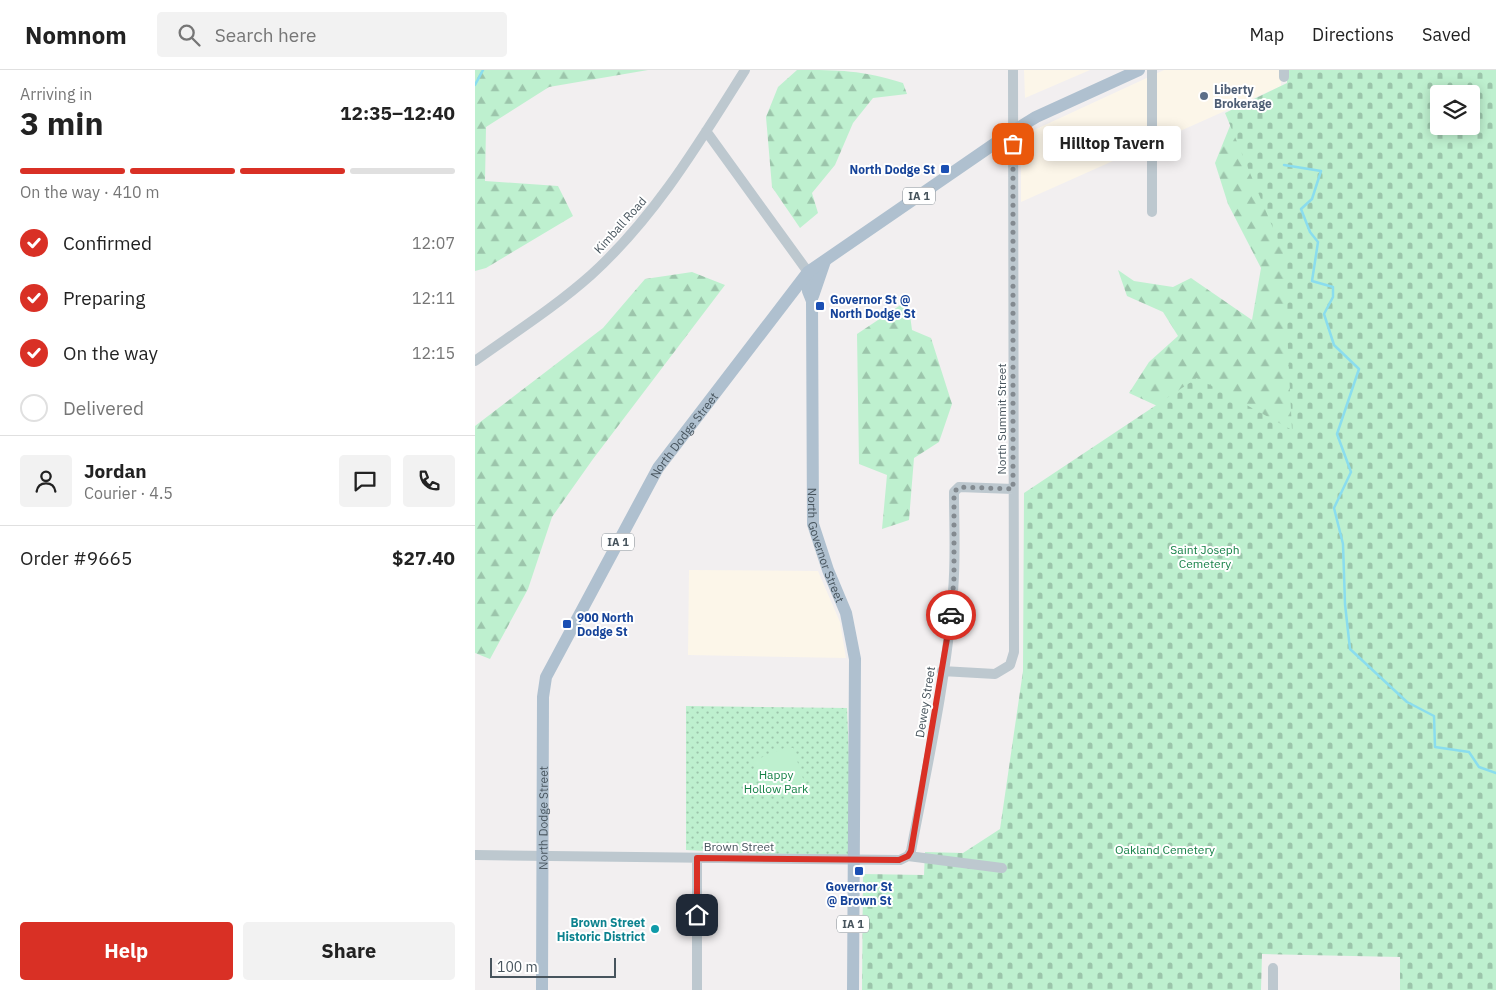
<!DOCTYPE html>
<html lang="en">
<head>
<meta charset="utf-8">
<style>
	:root { --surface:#fff; --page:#f2f2f2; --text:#222; --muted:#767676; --line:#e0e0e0; --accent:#d93025 }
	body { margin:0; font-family:"IBM Plex Sans",sans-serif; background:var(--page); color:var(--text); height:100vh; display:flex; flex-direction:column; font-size:19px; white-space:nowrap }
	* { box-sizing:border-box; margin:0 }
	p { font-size:16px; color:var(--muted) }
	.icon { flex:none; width:28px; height:28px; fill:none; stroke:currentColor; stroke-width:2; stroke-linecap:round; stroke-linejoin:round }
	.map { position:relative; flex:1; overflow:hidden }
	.side { display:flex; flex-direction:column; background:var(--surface); width:475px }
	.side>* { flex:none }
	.controls { position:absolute; left:955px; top:15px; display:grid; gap:10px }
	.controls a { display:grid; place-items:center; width:50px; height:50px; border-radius:5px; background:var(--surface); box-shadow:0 2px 12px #0003; font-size:25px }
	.scale { position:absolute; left:15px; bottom:12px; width:126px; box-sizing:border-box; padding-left:5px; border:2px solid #47545d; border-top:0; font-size:14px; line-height:18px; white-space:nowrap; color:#47545d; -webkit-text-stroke:4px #fff; paint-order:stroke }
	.pin { position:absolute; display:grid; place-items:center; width:42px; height:42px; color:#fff; margin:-21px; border-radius:10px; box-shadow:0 2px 8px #0006 }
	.courier { position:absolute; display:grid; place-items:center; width:50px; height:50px; margin:-25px; border:4px solid #d93025; border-radius:50%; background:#fff; color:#222; box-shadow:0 1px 6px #0007 }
	.bubble { position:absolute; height:35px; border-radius:5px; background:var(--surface); box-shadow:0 2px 12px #0003; font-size:16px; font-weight:700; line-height:35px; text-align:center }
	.overview em { font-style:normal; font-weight:700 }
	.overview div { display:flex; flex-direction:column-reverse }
	.overview { display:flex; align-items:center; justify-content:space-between; height:85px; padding:0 20px }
	h1 { font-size:32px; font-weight:700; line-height:38px }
	.bar { display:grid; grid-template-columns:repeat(4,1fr); gap:8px 5px; align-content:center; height:60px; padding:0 20px }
	.bar i { height:6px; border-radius:4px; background:var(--line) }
	.bar .on { background:var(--accent) }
	.bar p { grid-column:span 4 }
	.line { display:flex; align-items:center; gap:12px; padding:0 20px; border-top:1px solid var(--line) }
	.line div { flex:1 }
	.round { display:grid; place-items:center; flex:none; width:52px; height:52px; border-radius:5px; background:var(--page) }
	ol { padding:0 20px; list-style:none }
	li { display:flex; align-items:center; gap:15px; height:55px }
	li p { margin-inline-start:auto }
	li .icon { padding:5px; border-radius:50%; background:var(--accent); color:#fff; stroke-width:4 }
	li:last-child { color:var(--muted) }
	li i { width:28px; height:28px; border:2px solid var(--line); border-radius:50% }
	.action { display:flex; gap:10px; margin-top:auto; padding:10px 20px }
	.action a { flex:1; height:58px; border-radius:5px; background:var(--accent); color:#fff; font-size:20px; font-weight:700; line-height:58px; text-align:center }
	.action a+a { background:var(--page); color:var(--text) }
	header { display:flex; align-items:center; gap:30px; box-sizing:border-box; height:70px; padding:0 25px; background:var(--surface); border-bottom:1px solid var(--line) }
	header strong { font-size:24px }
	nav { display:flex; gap:28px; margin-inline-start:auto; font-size:18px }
	.search { width:350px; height:45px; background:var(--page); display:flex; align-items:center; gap:12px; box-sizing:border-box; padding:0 18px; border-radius:5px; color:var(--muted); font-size:19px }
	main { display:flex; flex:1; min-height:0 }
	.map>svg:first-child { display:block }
	.commercial { fill:#fcf6e9 }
	.green { fill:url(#green-dots) }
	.forest { fill:url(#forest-firs) }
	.cemetery { fill:url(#cemetery-stones); fill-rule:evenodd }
	.pitch { fill:#bef0cf }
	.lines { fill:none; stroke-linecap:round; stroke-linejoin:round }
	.stream { stroke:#8addee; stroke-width:2.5 }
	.minor { stroke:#bdc8cf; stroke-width:10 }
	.major { stroke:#afc0cf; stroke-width:12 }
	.done { stroke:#838a90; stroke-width:5; stroke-dasharray:0 9 }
	.route { stroke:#d93025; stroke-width:6 }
	.service-dot { fill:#5c6f8a; stroke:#fff; stroke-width:2 }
	.transit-dot { fill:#1a4fb4; stroke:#fff; stroke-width:2 }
	.culture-dot { fill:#0f9aa8; stroke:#fff; stroke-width:2 }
	.labels { text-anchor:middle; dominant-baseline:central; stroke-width:4; stroke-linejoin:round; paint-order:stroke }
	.shield { fill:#fff; stroke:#7e878e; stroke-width:1 }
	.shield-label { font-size:11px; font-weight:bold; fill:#47545d }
	.service-label { font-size:12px; font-weight:bold; fill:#4e5e75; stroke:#fff; text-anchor:start }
	.transit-label { font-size:12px; font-weight:bold; fill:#164399; stroke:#fff; text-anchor:start }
	.street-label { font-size:12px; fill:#47545d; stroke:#fff }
	.park-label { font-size:12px; fill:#168147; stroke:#fff }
	.culture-label { font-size:12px; font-weight:bold; fill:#0d838f; stroke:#fff; text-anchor:end }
</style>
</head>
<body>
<header>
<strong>Nomnom</strong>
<div class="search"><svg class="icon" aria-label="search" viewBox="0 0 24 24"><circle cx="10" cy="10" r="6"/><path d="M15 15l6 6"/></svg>Search here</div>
<nav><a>Map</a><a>Directions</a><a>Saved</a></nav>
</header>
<main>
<section class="side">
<div class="overview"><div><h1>3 min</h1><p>Arriving in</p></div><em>12:35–12:40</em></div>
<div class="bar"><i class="on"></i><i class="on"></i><i class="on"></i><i></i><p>On the way · 410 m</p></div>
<ol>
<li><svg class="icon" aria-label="check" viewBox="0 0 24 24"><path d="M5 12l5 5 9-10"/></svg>Confirmed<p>12:07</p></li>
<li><svg class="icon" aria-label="check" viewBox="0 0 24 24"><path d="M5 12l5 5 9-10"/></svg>Preparing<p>12:11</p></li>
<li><svg class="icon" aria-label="check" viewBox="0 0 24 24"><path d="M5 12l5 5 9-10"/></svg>On the way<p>12:15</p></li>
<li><i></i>Delivered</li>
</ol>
<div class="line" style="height:90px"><a class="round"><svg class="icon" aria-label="person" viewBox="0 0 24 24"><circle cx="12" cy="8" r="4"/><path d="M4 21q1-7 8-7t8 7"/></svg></a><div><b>Jordan</b><p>Courier · 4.5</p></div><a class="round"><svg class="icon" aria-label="chat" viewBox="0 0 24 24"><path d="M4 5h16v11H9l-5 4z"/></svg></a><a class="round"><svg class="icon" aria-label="phone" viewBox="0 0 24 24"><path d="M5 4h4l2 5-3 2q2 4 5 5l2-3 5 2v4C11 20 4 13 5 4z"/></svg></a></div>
<div class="line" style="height:65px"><div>Order #9665</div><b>$27.40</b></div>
<div class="action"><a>Help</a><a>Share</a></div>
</section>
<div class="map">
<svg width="1021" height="920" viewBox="0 0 1021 920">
	<defs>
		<pattern id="green-dots" width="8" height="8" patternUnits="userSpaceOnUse" patternTransform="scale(1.25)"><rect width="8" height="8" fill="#bef0cf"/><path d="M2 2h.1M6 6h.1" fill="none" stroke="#9cc5ab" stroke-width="1.8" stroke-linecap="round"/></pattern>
		<pattern id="forest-firs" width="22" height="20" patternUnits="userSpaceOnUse" patternTransform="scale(1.25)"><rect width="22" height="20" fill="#bef0cf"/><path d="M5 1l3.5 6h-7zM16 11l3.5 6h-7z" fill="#9cc5ab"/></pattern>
		<pattern id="cemetery-stones" width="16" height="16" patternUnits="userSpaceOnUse" patternTransform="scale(1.25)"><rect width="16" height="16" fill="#bef0cf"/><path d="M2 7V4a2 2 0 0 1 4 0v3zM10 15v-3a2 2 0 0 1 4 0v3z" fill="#9cc5ab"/></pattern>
	</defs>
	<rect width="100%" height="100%" fill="#f2eff0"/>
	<path class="commercial" d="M549,0H615L550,28Z
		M689,0H806V16L546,132V66Z
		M214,500L343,501L365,552L371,588L213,585Z"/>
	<path class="green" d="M211,636L372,638L378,789L211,780Z"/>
	<path class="forest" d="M0,0H173L74,17L11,57L10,111L83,116L98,146L11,198L0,201Z
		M322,0C364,0 387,0 428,13L432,24L398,28L378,53L360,95L337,123L343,143L325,158L297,117L291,47L303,17Z
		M761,41L955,520L691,340L654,323L674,292L703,266L688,242L652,226L643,200L659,211L698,217L716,208L777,250L786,198L753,134L740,93Z
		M217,202L250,215L118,389L77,447L53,519L15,589L0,583V356L128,258L170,209Z
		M433,230L437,260L456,268L477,334L464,372L439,388L434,450L407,459L412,405L384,394L382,264Z"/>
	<path class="cemetery" d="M812,0H1021V920H925V887L787,884L786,920H387L388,804L449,805L450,782L488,783L525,759L548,601L549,423L722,308L817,360L808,182L750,43L812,13ZM964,24H996V56H964Z"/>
	<path class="pitch" d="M312,677L318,678L330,715L297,720C286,713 281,704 278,691Z"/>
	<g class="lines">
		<path class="stream" d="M0,15L8,0
			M809,95L846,101L837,129L826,139L835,162L843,172L837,211L858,217V227L849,244L859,275L884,299L862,364L876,402L859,438L868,474L870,534L875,579L932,632L959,646L960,677L994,682L1004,697L1021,703"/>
		<path class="minor" d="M677,0V142
			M809,7V0
			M231,61L333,202
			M0,291C39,263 80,237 116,205C180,147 224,73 270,0
			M467,601L520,604L535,595L539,582L538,0
			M0,785L425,790L433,786L527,798
			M433,786L436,781C452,697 472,607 478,521C481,489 479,455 479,422L484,417L538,419
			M222,920V788
			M798,920V898"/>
		<g class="major">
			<path id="s1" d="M333,202V221L337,231L338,454L353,500L371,543L380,589L378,920"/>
			<path d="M338,226L350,191"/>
			<path id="s2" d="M67,920L68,627L71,607L183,398L333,202L538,61L561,47L664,0"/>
		</g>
	</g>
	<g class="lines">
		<path class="done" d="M476,545L479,508V422L484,417L538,419V74"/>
		<path class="route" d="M222,845V788L424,790L433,786L436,781L476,545"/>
	</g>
	<circle class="service-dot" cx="729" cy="26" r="5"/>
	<g class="transit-dot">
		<rect x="465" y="94" width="10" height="10" rx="2.5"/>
		<rect x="340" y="231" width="10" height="10" rx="2.5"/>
		<rect x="87" y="549" width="10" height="10" rx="2.5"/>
		<rect x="379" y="796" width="10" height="10" rx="2.5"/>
	</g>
	<circle class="culture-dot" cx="180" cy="859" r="5"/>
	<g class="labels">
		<g class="shield">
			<rect x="428" y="117.5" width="32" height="17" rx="4"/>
			<rect x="127" y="463.5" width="32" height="17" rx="4"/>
			<rect x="362" y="845.5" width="32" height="17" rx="4"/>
		</g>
		<g class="shield-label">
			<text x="444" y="126">IA 1</text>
			<text x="143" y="472">IA 1</text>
			<text x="378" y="854">IA 1</text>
		</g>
		<g class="service-label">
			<text x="739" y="19">Liberty<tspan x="739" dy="14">Brokerage</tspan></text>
		</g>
		<g class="transit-label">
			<text x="460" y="99" text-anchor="end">North Dodge St</text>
			<text x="355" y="229">Governor St @<tspan x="355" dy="14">North Dodge St</tspan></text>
			<text x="102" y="547">900 North<tspan x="102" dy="14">Dodge St</tspan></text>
			<text x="384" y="816" text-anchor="middle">Governor St<tspan x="384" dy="14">@ Brown St</tspan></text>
		</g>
		<g class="street-label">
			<text transform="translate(145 155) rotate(-48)">Kimball Road</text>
			<text transform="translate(526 349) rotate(-90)">North Summit Street</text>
			<text stroke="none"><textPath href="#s2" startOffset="592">North Dodge Street</textPath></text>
			<text stroke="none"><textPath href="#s1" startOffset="276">North Governor Street</textPath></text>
			<text transform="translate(450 632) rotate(-81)">Dewey Street</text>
			<text stroke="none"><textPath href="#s2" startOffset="172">North Dodge Street</textPath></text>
			<text x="264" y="776">Brown Street</text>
		</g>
		<g class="park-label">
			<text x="730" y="479">Saint Joseph<tspan x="730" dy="14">Cemetery</tspan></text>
			<text x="301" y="704">Happy<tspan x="301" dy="14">Hollow Park</tspan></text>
			<text x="690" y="779">Oakland Cemetery</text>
		</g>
		<g class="culture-label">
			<text x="170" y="852">Brown Street<tspan x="170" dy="14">Historic District</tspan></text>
		</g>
	</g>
</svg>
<div class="controls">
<a><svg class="icon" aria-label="layers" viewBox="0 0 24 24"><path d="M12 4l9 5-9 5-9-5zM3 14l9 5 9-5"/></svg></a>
</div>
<div class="scale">100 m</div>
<div class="pin" style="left:538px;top:74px;background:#ea580c"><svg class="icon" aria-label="bag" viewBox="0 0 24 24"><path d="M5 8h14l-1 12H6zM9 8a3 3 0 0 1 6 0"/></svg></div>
<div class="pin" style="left:222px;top:845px;background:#1f2937"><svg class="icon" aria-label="home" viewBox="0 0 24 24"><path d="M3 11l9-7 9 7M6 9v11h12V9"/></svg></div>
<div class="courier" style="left:476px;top:545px"><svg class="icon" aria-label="car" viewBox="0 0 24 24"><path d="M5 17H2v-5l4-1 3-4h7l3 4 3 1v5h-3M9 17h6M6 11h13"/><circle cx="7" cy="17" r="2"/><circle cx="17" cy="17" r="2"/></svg></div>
<div class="bubble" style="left:568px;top:56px;width:138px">Hilltop Tavern</div>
</div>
</main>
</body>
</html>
